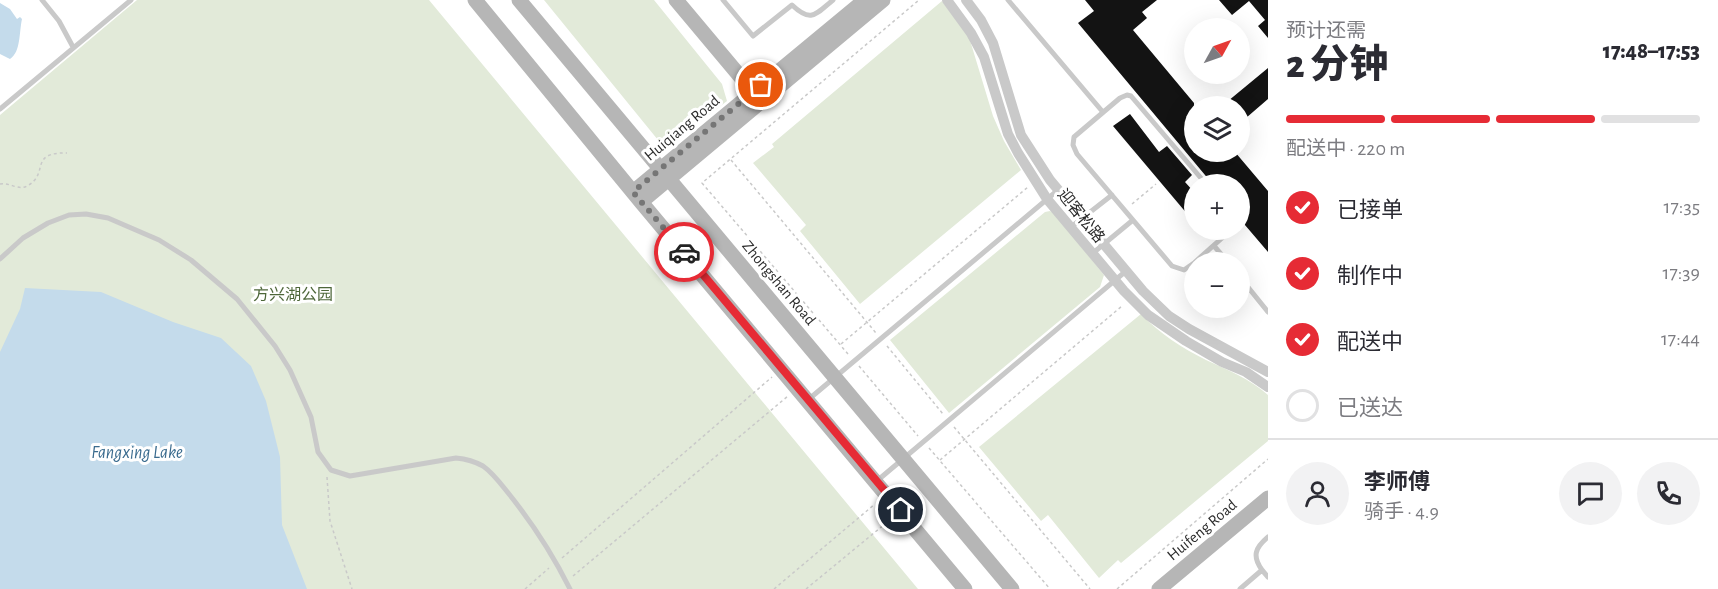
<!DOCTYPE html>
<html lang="zh">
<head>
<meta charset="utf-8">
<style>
	:root { --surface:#fff; --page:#f2f2f3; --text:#2b2b33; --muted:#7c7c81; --line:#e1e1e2; --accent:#e62b35 }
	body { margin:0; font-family:"Alegreya Sans","Noto Sans SC",sans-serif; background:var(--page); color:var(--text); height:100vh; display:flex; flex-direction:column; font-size:22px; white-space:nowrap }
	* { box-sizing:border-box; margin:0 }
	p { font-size:20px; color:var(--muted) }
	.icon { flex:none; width:33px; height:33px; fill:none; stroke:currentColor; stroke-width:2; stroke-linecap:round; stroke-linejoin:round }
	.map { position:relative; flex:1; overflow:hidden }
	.panel { display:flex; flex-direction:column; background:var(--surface); width:450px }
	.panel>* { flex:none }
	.needle { width:39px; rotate:50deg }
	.tools { position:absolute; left:1184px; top:18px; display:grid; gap:12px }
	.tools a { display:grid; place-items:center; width:66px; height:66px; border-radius:50%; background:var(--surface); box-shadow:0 6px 24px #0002; font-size:30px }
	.pin { position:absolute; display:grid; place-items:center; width:51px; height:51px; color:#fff; margin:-26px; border:3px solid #fff; border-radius:50%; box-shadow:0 2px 6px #0007 }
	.courier { position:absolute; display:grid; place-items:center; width:60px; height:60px; margin:-30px; border:4px solid #e62b35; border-radius:50%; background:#fff; color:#222; box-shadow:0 2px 8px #0007 }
	.head em { font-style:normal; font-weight:800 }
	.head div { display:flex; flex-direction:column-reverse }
	.head { display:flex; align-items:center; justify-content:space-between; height:102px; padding:0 18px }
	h1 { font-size:39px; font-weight:800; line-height:45px }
	.bar { display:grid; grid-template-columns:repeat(4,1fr); gap:9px 6px; align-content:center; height:72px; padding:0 18px }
	.bar i { height:8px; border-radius:4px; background:var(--line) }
	.bar .current { background:var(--accent) }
	.bar p { grid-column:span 4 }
	.line { display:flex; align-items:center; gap:15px; padding:0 18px; border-top:2px solid var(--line) }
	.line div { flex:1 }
	.round { display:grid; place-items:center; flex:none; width:63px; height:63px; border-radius:32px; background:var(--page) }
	ol { padding:0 18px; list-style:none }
	li { display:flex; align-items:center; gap:18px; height:66px }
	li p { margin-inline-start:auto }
	li .icon { padding:6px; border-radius:50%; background:var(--accent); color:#fff; stroke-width:4 }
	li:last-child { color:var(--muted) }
	li i { width:33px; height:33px; border:3px solid var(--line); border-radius:50% }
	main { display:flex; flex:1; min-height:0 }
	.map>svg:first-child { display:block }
	.green { fill:#e2ead9 }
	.water { fill:#c4dbeb }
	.building { fill:#131313 }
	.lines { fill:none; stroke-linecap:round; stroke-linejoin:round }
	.path { stroke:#c9c9c9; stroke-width:1.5; stroke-dasharray:3 3; stroke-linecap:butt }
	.lane { stroke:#c9c9c9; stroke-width:5 }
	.street { stroke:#c9c9c9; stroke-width:10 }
	.secondary { stroke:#b6b6b6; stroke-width:15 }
	.done { stroke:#767676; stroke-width:6; stroke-dasharray:0 10.8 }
	.route { stroke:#e62b35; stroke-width:8 }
	.labels { text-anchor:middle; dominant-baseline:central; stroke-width:6; stroke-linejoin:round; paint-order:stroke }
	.street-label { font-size:16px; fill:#2c2c2c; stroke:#fff }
	.park-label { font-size:16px; fill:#4e673a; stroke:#fff }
	.water-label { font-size:18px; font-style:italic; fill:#3a6b8e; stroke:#fff }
</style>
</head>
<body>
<main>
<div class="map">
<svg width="1268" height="589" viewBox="0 0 1268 589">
	<rect width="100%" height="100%" fill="#fff"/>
	<path class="green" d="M137,0H429L918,589H0V115Z
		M544,0H654L722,84L727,101L677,140H658Z
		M942,1L969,37L993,116L1004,141L1021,170L860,304L800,231L806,225L753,163L774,147L772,144Z
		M1050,211L1055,214L1104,275L1100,287L949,413L890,340L1045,212Z
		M1141,314C1159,333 1182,348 1206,360C1228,370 1250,379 1268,395V441L1121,563L1118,560L1099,578L1048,515L1041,521L979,447Z"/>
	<path class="water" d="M0,3L10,9L17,19L20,17L22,19C19,32 21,52 10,59L0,54Z
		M25,288L101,292L173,322L221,338L251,366L266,401L280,457L282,525L307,589H0V352L20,309Z"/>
	<path class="building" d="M1085,0H1157L1142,12L1147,18L1133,30L1194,103V152H1235L1268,191V252L1239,218V184H1211L1210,181L1078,23L1094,11Z
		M1219,0H1268V38L1258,26L1265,20L1249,1L1232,15Z
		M1268,68V99L1239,124V106H1222Z
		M1130,114L1159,152L1167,146L1192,175L1185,182L1194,192V222L1113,126Z"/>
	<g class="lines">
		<path class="path" d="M731,160L876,333
			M0,184C9,182 19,191 27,186C50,174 28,152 67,153
			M1132,204L1156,184
			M841,344L1028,187
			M887,346L943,414
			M848,354L702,183L919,0
			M859,366L918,436
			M954,427L1090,589
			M929,448L1050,589
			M940,460L1122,306
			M327,477L330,521L352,589
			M562,558L772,377
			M573,576L788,396
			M525,589L549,568
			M774,589L875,504
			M806,589L891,519
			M1117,589L1268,459"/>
		<path class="lane" d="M42,0L59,21L73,47
			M723,0L753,36L792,5C811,23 815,15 833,0
			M1008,0L1102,111
			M0,109L131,0
			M1071,227L1112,195
			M1214,246L1228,262
			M1093,253L1133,220
			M0,259L23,238L48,223L69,215L86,214L108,218L159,240L191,260L237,299L275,346L290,370L311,417L318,452L331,470L350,476L456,458C466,459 474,461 483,466C493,473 501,484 509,494C533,524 553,555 570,589
			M1195,262L1231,230
			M1194,263L1184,270L1172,266L1077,154L1073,145L1074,137L1120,98L1127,95L1131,96L1206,184
			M1239,276L1268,312
			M809,399L1058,190
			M878,480L1126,271
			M1262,570L1268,577
			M1240,589L1262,570C1252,556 1255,548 1268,537"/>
		<path class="street" d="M947,0L971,33L984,57L1008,134L1018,153L1047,199L1124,291L1148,315L1186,341L1222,362L1246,372L1268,387
			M966,0L981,20L993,43L1021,135L1050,180L1143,291L1169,316L1189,329L1268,372"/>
		<path class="secondary" d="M475,0L641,202L965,589
			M519,0L1012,589
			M676,0L759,99
			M633,192L865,0
			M641,202L883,0
			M1159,589L1268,498"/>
	</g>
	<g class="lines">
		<path class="done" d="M684,252L633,192L761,85"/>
		<path class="route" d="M684,252L901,510"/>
	</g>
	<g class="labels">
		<g class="street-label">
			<text transform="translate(682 128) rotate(-40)">Huiqiang Road</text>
			<text transform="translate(1081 216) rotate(51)">迎客松路</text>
			<text transform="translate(779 283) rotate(50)">Zhongshan Road</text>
			<text transform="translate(1202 530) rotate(-40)">Huifeng Road</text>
		</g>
		<g class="park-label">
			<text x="293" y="295">方兴湖公园</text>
		</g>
		<g class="water-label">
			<text x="137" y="453">Fangxing Lake</text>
		</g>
	</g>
</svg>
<div class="tools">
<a><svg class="needle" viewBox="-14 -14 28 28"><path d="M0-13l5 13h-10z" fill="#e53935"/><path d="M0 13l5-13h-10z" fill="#7c7c81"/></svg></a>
<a><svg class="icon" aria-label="layers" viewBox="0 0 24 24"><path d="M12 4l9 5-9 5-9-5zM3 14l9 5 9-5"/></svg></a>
<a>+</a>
<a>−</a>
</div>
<div class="pin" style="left:761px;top:85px;background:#ea580c"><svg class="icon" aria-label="bag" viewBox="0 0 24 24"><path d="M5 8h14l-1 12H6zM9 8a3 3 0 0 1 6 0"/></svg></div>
<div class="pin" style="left:901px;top:510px;background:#1f2937"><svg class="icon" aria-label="home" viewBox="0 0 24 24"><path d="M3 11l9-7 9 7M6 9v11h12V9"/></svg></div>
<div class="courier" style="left:684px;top:252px"><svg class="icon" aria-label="car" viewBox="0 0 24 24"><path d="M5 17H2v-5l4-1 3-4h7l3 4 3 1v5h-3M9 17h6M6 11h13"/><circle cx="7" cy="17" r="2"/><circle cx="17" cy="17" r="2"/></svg></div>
</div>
<section class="panel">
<div class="head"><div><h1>2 分钟</h1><p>预计还需</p></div><em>17:48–17:53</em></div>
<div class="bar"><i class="current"></i><i class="current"></i><i class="current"></i><i></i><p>配送中 · 220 m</p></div>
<ol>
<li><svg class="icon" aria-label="check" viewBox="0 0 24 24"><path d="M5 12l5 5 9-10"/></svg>已接单<p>17:35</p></li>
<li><svg class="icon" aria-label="check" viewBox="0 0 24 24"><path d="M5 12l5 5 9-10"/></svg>制作中<p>17:39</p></li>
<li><svg class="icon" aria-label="check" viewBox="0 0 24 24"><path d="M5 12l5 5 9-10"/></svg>配送中<p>17:44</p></li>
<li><i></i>已送达</li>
</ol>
<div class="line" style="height:108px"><a class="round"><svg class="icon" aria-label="person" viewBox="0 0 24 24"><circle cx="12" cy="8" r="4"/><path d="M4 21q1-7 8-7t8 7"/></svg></a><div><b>李师傅</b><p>骑手 · 4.9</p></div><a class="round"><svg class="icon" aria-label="chat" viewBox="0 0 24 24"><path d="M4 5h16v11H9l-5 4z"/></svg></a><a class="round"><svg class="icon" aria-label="phone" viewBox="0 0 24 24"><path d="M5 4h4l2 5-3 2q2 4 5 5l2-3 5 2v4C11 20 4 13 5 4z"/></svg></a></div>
</section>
</main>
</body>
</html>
